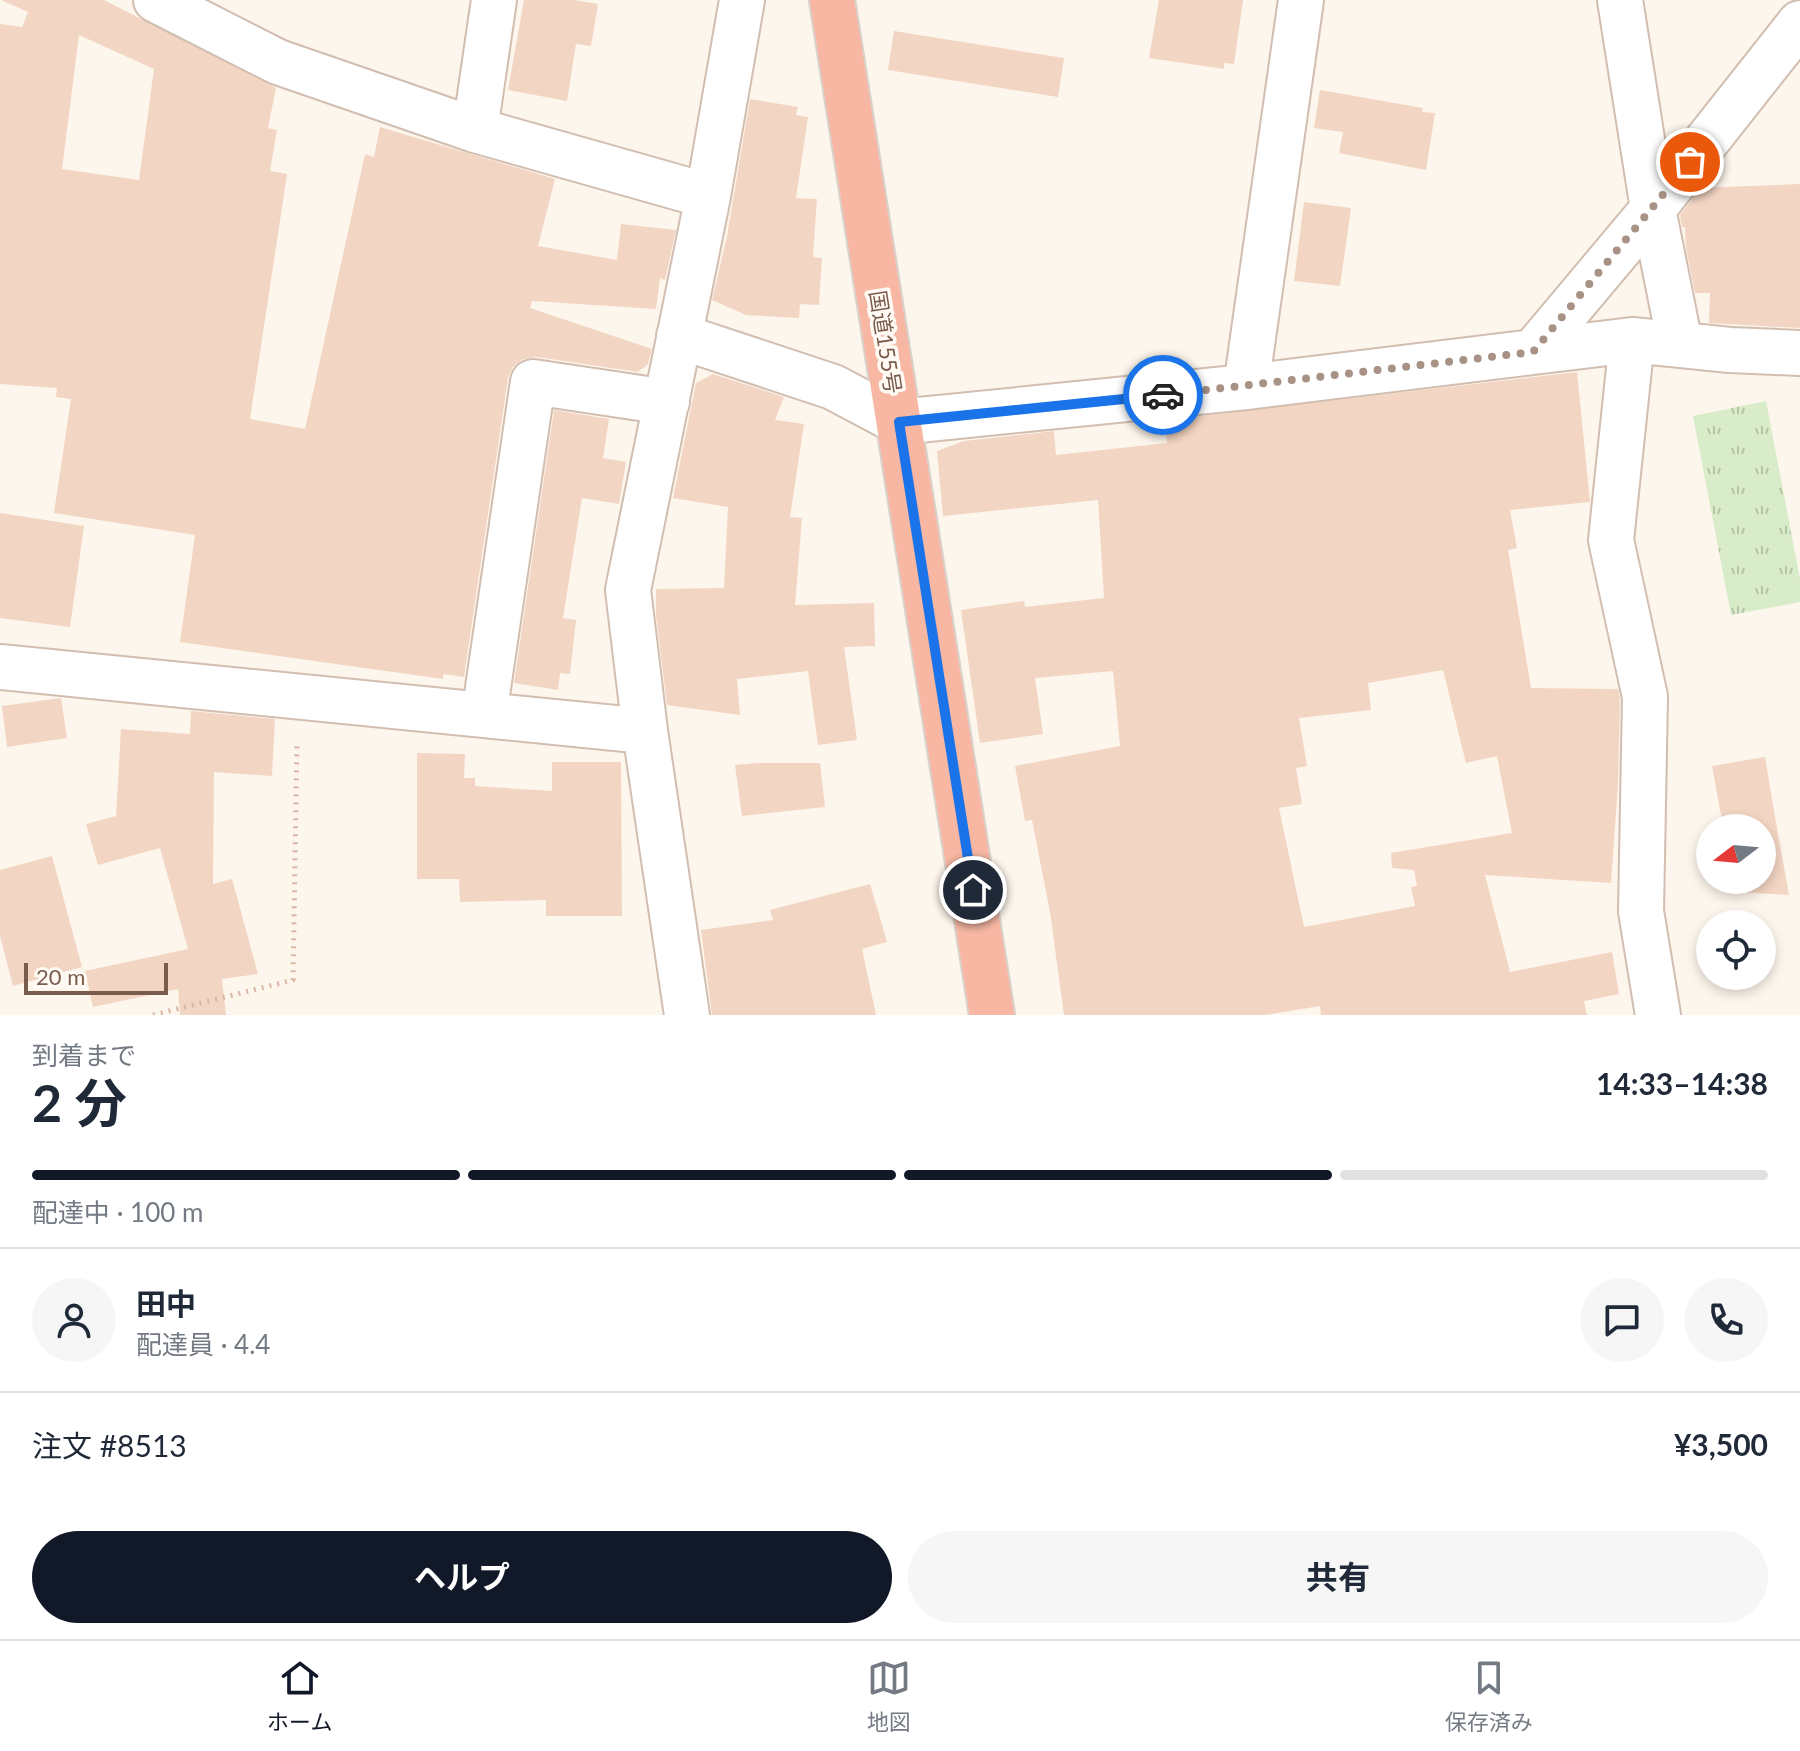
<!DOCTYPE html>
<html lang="ja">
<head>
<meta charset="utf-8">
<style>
	:root { --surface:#fff; --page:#f6f6f7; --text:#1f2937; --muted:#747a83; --line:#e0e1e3; --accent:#111827 }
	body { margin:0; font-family:Lato,"Noto Sans JP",sans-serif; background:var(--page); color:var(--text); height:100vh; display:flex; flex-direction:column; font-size:30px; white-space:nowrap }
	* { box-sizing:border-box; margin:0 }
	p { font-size:26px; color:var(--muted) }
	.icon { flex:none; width:44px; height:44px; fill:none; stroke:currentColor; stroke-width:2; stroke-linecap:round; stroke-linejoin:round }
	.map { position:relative; height:1015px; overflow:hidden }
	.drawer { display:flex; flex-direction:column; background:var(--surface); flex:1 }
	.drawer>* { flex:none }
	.needle { width:52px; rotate:254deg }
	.buttons { position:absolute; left:1696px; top:814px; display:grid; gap:16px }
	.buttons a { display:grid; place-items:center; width:80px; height:80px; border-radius:50%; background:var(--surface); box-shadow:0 4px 12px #0003; font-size:40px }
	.scale { position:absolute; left:24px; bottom:20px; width:144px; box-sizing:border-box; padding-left:8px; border:4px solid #7a5c4d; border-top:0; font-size:22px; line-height:28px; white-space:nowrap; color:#7a5c4d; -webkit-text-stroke:6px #fffaf3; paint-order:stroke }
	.pin { position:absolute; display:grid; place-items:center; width:68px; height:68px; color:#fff; margin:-34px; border:4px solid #fff; border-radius:50%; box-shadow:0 2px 8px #0007 }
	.courier { position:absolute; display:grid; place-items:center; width:80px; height:80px; margin:-40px; border:6px solid #1a73e8; border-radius:50%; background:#fff; color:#222; box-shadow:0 2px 10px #0007 }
	.summary em { font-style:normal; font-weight:700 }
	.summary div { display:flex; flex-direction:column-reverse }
	.summary { display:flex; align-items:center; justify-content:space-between; height:136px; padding:0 32px }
	h1 { font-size:52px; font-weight:700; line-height:60px }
	.bar { display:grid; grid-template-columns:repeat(4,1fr); gap:12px 8px; align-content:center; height:96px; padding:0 32px }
	.bar i { height:10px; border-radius:6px; background:var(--line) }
	.bar .selected { background:var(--accent) }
	.bar p { grid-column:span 4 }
	.line { display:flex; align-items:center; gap:20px; padding:0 32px; border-top:2px solid var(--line) }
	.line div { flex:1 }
	.round { display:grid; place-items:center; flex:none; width:84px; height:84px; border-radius:42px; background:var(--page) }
	.cta { display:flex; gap:16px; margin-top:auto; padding:16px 32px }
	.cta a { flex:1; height:92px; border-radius:48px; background:var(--accent); color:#fff; font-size:32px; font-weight:700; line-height:92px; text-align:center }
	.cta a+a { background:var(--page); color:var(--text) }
	.menu { display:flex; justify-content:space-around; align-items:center; height:112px; border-top:2px solid var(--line); background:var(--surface); font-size:22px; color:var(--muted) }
	.menu a { display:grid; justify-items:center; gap:4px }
	.menu .selected { color:var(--accent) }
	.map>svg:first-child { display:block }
	.park { fill:url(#park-tufts) }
	.building { fill:#f3d5c3; fill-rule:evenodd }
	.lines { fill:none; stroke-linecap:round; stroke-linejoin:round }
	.minor-casing { stroke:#d1beb0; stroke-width:48 }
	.highway-casing { stroke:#dad1cd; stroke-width:48 }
	.path { stroke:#d9b8a5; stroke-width:5; stroke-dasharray:2 6; stroke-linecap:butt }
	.minor { stroke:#fff; stroke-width:44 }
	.highway { stroke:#f7b7a3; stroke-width:44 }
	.done { stroke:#a89285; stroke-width:8; stroke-dasharray:0 14.4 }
	.route { stroke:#1a73e8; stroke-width:10 }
	.labels { text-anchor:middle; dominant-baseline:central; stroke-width:7; stroke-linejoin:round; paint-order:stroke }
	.street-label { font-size:22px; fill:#7a5c4d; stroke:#fffaf3 }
</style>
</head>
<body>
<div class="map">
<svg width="1800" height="1015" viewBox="0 0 1800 1015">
	<defs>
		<pattern id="park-tufts" width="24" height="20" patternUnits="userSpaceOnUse" patternTransform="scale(2)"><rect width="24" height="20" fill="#d8ecc9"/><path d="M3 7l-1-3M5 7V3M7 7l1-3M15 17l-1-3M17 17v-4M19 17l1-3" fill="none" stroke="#b4c2a5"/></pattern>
	</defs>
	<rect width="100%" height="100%" fill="#fdf6ec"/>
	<path class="park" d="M1766,401L1800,579V602L1731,615L1693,416Z"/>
	<path class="building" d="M1,0H104L276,88L268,128L277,130L270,171L287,174L250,419L305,429L365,154L374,157L380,127L555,179L538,246L617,260L621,224L676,230L665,280L660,278L656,309L532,301L530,308L652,349L648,364L638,372L537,357L523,359L513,367L508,378L464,677L443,674V679L180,642L195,535L54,513L71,399L56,397L57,388L0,384V24L22,27L28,12ZM79,35L154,69L139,180L62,169Z
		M524,0H574L598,4L591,46L576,44L567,101L508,90Z
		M1159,0H1243L1234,64L1224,63V69L1149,58Z
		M894,31L1064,58L1058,97L888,70Z
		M1320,90L1423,108L1422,112L1435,113L1426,170L1339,153L1343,132L1314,128Z
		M750,99L798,107L796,115L808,117L796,198L817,199L813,257L822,258L819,305L800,304L799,318L746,315L712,300L727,236Z
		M1800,184V328L1709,323L1710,293H1695L1686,248L1685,227H1682L1680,215L1701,188Z
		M1304,202L1351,208L1340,286L1294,281Z
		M1577,372L1590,502L1510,510L1517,548L1508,550L1531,688L1618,689L1620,699L1618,786L1611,883L1485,875L1510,972L1612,952L1619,994L1584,1001L1587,1015H1321L1320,1006L1266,1015H1064L1050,912L1032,820L1025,821L1015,766L1120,746L1113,671L1035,678L1043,734L980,743L961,610L1024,601L1025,607L1104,598L1098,500L943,516L937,451L964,441L1054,431L1056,455L1167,443L1166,433H1174L1173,419ZM1443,670L1466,763L1497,756L1512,833L1391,853L1392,868L1414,870L1417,886L1411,887L1415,906L1304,927L1279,808L1302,804L1296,768L1307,766L1299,718L1371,710L1368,683Z
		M713,374L784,397L775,420L804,424L790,517L802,518L795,605L874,603L875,646L844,647L857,740L818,745L808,671L737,679L740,715L667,705L656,616V589L724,588L728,507L673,498L696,383Z
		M554,410L609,419L603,458L626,462L619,504L582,498L563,618L576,620L570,674L560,673L558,690L514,683Z
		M0,513L84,526L70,627L0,618Z
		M61,698L67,738L7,747L2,706Z
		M191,711L275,719L272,776L214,772L213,884L232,879L258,974L222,979L226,1015H180L178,989L93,1007L85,971L188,949L160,848L98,865L86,824L116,816L121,729L190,734Z
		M417,753L465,754L464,778H475V786L552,791V762H621L622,916H546V900L460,902L459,879H417Z
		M1765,757L1775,817L1789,895L1738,892L1736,880H1762V828L1723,826L1712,766Z
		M757,763H820L825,807L742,816L735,765Z
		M52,856L82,967L13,986L0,936V870Z
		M870,884L887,942L862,949L876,1015H712L701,930L773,920L770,910Z"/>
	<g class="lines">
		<g class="minor-casing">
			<path id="minor" d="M156,0L278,62L475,130L708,196
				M475,130L494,0
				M679,336L833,387L899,422L1246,387L1632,340L1730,350L1800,353
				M1632,340L1611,540L1645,697L1641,911L1658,1015
				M1680,344L1653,209L1800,23
				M1533,352L1653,209L1620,0
				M1246,387L1301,0
				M0,667L645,731
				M484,715L533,382L667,402
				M687,1015L645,731L628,590L708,196L742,0"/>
		</g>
		<g class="highway-casing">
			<path id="highway" d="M832,0L992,1015"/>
		</g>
		<path class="path" d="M153,1015L293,980L297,741"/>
		<use href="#minor" class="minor"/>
		<use href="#highway" class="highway"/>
	</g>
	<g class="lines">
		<path class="done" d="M1163,395L1533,352L1690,162"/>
		<path class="route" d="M973,890L899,422L1163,395"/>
	</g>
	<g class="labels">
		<g class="street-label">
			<text transform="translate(886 342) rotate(81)">国道155号</text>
		</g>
	</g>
</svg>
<div class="buttons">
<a><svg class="needle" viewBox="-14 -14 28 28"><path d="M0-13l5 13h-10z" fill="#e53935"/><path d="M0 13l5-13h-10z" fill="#747a83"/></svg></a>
<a><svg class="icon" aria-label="locate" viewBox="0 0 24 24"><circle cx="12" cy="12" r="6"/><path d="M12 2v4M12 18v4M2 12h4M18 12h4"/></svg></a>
</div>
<div class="scale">20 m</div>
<div class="pin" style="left:1690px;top:162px;background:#ea580c"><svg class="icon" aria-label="bag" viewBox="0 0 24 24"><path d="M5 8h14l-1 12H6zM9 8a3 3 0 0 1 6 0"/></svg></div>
<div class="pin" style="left:973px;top:890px;background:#1f2937"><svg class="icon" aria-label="home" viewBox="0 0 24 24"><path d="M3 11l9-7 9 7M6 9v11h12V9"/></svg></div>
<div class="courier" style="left:1163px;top:395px"><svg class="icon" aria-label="car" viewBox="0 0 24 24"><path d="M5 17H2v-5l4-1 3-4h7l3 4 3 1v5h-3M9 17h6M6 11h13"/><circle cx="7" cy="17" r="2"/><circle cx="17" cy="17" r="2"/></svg></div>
</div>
<section class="drawer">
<div class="summary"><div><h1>2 分</h1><p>到着まで</p></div><em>14:33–14:38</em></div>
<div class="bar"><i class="selected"></i><i class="selected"></i><i class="selected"></i><i></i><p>配達中 · 100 m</p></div>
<div class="line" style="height:144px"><a class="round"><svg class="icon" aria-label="person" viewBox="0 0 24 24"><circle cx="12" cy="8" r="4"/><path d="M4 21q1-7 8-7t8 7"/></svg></a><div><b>田中</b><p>配達員 · 4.4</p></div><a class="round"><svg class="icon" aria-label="chat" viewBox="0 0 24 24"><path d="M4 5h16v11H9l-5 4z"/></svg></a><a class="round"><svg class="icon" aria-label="phone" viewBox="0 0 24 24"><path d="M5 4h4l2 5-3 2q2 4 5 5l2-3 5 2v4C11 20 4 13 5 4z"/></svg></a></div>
<div class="line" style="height:104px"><div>注文 #8513</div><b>¥3,500</b></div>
<div class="cta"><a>ヘルプ</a><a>共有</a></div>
</section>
<nav class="menu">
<a class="selected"><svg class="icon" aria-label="home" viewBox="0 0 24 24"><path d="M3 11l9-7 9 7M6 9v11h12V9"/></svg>ホーム</a>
<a><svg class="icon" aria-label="map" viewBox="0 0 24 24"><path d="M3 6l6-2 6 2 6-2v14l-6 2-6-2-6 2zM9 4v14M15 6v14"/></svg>地図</a>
<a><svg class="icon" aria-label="saved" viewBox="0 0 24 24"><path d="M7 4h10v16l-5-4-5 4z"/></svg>保存済み</a>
</nav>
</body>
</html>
